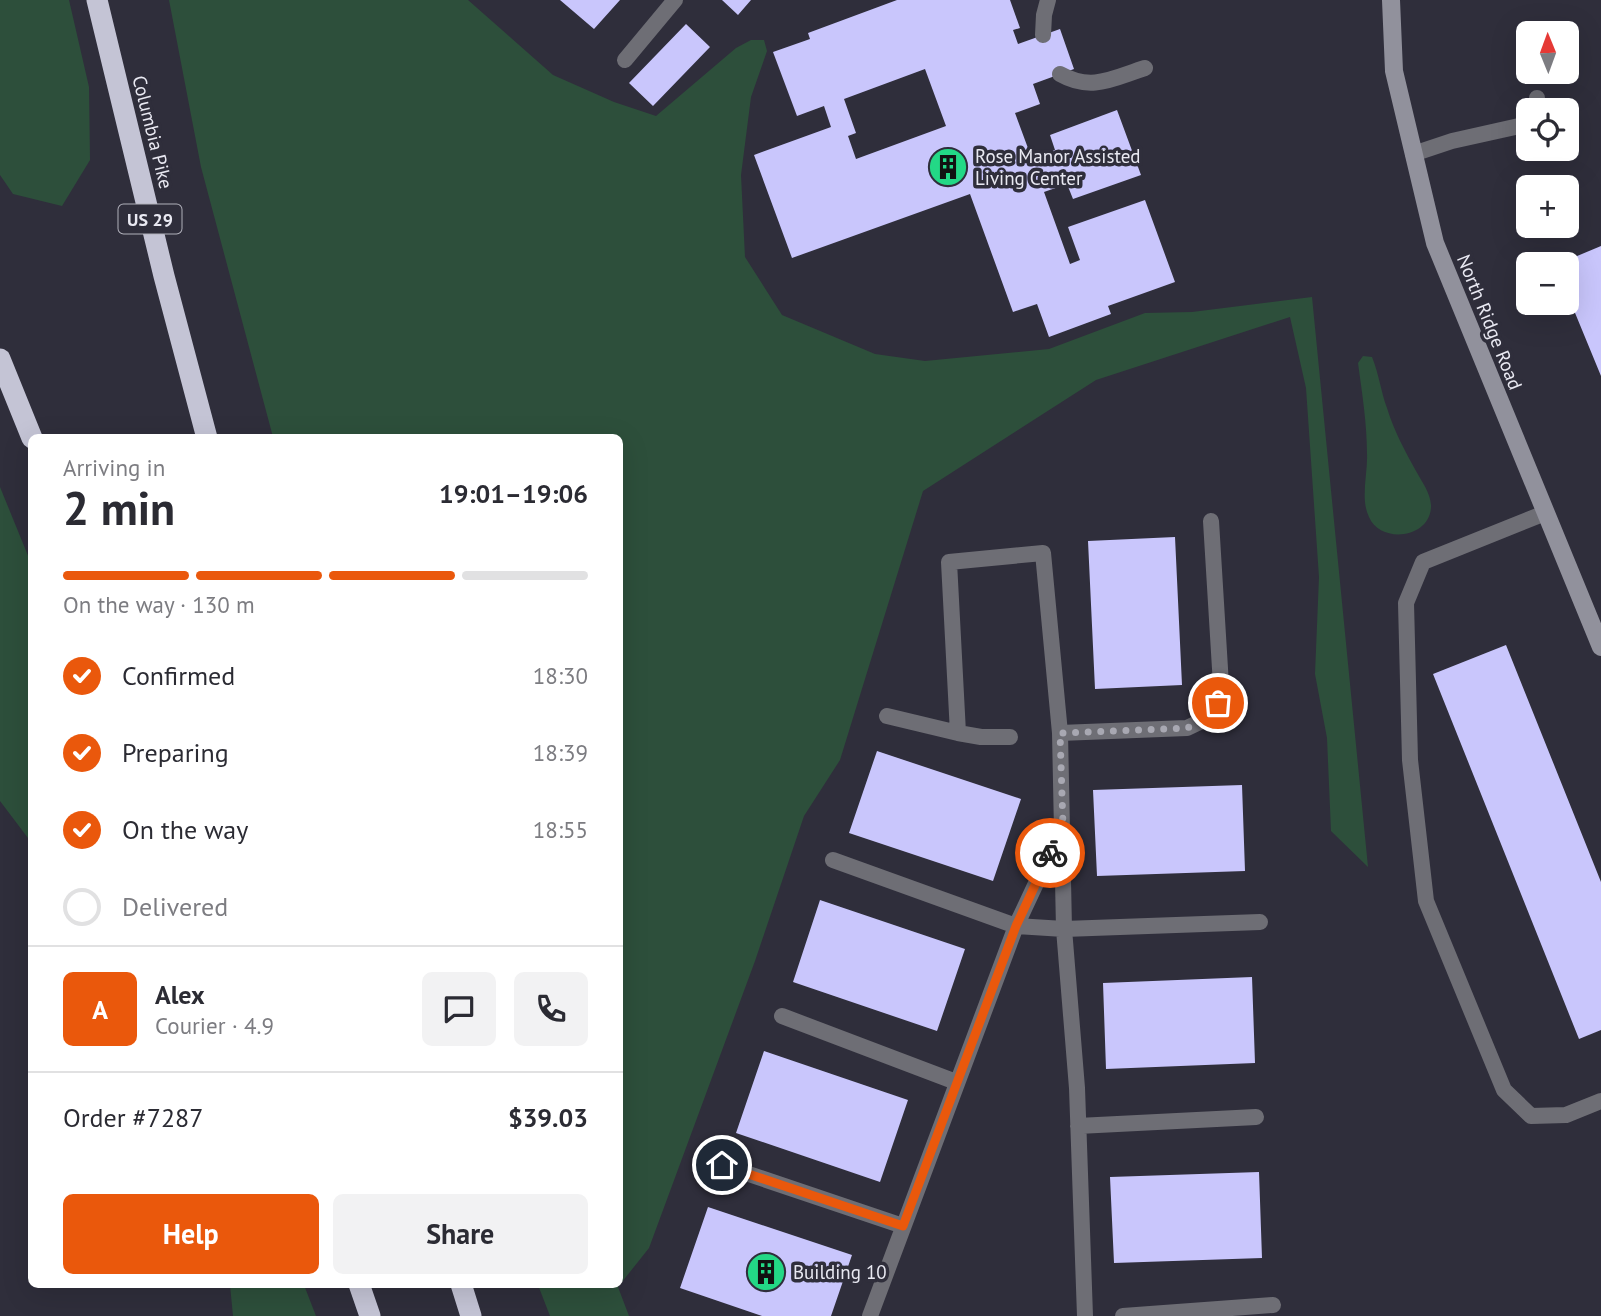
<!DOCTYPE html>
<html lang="en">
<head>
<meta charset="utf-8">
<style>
	:root { --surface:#fff; --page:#f2f2f3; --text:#2b2b33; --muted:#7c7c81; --line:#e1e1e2; --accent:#ea580c }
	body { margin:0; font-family:"PT Sans",sans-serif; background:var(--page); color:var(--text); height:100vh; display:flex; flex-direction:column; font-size:26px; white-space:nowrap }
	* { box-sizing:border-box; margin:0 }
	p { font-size:23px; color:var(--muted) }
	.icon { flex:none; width:38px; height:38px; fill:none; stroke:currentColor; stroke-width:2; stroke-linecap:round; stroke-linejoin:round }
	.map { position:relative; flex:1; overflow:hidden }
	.sheet { position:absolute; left:28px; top:434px; width:595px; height:854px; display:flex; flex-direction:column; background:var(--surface); border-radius:10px; box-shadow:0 7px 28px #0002 }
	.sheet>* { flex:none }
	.needle { width:46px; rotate:359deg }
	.tools { position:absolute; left:1516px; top:21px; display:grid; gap:14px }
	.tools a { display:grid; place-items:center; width:63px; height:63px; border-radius:10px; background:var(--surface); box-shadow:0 7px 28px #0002; font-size:35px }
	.pin { position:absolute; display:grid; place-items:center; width:60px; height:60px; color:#fff; margin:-30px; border:4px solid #fff; border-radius:50%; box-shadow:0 2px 7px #0007 }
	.courier { position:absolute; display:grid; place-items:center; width:70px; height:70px; margin:-35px; border:5px solid #ea580c; border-radius:50%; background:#fff; color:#222; box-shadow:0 2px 9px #0007 }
	.headline em { font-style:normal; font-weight:600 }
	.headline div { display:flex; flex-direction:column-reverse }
	.headline { display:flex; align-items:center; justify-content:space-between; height:119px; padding:0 35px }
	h1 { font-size:46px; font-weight:600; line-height:52px }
	.bar { display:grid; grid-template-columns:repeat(4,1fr); gap:10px 7px; align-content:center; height:84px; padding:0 35px }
	.bar i { height:9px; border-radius:5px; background:var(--line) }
	.bar .selected { background:var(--accent) }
	.bar p { grid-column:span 4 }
	.line { display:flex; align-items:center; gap:18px; padding:0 35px; border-top:2px solid var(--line) }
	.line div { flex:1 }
	.round { display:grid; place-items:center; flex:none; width:74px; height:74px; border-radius:10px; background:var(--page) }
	ol { padding:0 35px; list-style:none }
	li { display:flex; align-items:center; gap:21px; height:77px }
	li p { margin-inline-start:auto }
	li .icon { padding:7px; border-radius:50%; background:var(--accent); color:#fff; stroke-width:4 }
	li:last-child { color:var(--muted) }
	li i { width:38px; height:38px; border:4px solid var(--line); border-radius:50% }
	.cta { display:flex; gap:14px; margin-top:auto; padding:14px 35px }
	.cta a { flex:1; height:80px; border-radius:10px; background:var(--accent); color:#fff; font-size:28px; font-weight:600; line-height:80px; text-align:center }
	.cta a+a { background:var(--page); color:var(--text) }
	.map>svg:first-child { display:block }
	.green { fill:#2d4f3b }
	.building { fill:#c9c6fc; fill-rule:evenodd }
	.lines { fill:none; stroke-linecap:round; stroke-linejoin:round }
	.lane { stroke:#6e6e75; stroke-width:16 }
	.secondary { stroke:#91919c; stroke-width:18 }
	.highway { stroke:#c4c4d5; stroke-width:21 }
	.done { stroke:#a8a8b2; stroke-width:7; stroke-dasharray:0 12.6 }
	.route { stroke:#ea580c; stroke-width:9 }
	.labels { text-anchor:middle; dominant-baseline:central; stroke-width:7; stroke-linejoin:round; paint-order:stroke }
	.shield { fill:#2f2e3b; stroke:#b1b1bb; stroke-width:2 }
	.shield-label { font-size:18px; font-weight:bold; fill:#e9e9f2 }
	.street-label { font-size:19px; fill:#e9e9f2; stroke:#2f2e3b }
	.poi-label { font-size:19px; fill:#e9e9f2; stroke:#2f2e3b; text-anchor:start }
</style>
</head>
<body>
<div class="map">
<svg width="1601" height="1316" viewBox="0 0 1601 1316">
	<rect width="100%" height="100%" fill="#2f2e3b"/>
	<path class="green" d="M0,0H69L89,87L90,160L62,206L13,194L0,175Z
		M169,0H468L553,75L614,102L656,116L736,48L751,40H764L767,51L751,97L741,175L745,257L782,315L875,354L925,361L1049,349L1145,313L1192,312L1312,297L1368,867L1331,831L1327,738L1315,674L1319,577L1306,388L1290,317L1096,380L923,491L840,760L804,816L755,961L649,1248L618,1287L629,1316H550L538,1285L620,1284V438L273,437L201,167Z
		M1363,356L1372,357C1379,374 1381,392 1387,408C1394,431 1405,451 1416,471C1422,482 1430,492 1431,505C1432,538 1381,545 1369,517C1360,499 1368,473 1367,454C1367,423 1362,393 1358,363Z
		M0,487L31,563V842L0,801Z
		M230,1285H304L316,1316H233Z"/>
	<path class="building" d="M560,0H620L594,29Z
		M722,0H751L738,15Z
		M897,0H1010L1020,28L1013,30L1018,44L1060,29L1074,69L1033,84L1040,104L1015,113L1032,159L1055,150L1050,135L1117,110L1141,175L1073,199L1067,184L1044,192L1070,264L1080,260L1068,227L1145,200L1175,282L1108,306L1111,314L1049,337L1037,304L1013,312L970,194L792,258L754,155L831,127L824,106L797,116L773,52L810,39L808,33ZM925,69L946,126L856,159L848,136L856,133L844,99Z
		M686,24L710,47L653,106L629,83Z
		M1601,246V376L1566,291V264H1558Z
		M1175,537L1182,685L1095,689L1088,541Z
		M1506,645L1601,882V1030L1579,1039L1433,674Z
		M877,751L1021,799L993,881L849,833Z
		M1242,785L1245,871L1097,876L1093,790Z
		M820,900L965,949L937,1031L793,982Z
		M1252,977L1255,1063L1106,1069L1103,983Z
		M764,1051L908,1100L880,1182L736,1133Z
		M1259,1172L1262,1258L1114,1263L1110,1177Z
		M708,1207L852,1255L831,1316H762L680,1288Z"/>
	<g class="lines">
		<path class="lane" d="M1043,35L1044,15L1048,0
			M625,60L675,0
			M1060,74C1092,92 1113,78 1145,68
			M1537,98V110
			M1413,154L1452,141L1528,124
			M1545,513L1423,562L1406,603L1410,760L1426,901L1504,1090L1531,1116L1566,1115L1601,1101
			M887,716L958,733L949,562L1043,553L1060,733L1064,929L1077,1088L1085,1316
			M958,733L981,737H1010
			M1060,733L1187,728L1208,718L1218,703L1221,685L1211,521
			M833,860L1016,926L1064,929L1260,922
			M782,1016L956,1082
			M1078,1126L1256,1117
			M722,1165L903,1226
			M870,1316L1016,926L1061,830
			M1123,1316L1273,1305"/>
		<path class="secondary" d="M1391,0L1394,71L1435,243L1601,647"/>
		<path class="highway" d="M97,0L164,276L207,438
			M0,359L32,438
			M359,1284L370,1316
			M461,1284L471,1316"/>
	</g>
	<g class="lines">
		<path class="done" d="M1050,853L1063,826L1060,733L1187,728L1208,718L1218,703"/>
		<path class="route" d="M722,1165L903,1226L1016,926L1050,853"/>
	</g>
	<defs>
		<g id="building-disc" transform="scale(2.0125)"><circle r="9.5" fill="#23d886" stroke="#2f2e3b"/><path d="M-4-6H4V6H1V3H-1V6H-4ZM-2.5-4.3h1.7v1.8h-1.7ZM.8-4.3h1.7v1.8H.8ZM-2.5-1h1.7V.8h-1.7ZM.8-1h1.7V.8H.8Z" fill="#111"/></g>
	</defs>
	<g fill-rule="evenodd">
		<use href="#building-disc" x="948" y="167"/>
		<use href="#building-disc" x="766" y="1272"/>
	</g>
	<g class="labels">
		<rect class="shield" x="118.5" y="204.5" width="63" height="29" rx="5"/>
		<g class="shield-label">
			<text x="150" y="219">US 29</text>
		</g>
		<g class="street-label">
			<text transform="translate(153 132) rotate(76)">Columbia Pike</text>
			<text transform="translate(1490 322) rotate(68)">North Ridge Road</text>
		</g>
		<g class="poi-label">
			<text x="975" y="156">Rose Manor Assisted<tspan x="975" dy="22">Living Center</tspan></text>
			<text x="793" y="1272">Building 10</text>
		</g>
	</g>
</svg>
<div class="tools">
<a><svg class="needle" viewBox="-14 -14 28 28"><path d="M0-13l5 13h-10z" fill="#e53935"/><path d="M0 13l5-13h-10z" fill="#7c7c81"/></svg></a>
<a><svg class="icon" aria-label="locate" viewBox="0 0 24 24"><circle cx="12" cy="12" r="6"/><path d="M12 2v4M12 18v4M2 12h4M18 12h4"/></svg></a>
<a>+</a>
<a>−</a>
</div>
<div class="pin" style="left:1218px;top:703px;background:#ea580c"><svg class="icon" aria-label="bag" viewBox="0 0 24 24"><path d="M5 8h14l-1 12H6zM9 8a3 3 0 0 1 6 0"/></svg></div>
<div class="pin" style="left:722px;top:1165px;background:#1f2937"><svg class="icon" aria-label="home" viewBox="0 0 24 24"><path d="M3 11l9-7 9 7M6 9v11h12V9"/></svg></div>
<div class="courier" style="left:1050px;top:853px"><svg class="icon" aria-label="bike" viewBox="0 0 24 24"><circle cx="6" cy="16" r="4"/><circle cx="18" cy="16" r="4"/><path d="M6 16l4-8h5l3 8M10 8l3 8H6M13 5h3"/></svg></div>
<section class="sheet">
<div class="headline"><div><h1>2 min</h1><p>Arriving in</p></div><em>19:01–19:06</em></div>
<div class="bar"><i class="selected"></i><i class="selected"></i><i class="selected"></i><i></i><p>On the way · 130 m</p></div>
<ol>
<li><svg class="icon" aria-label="check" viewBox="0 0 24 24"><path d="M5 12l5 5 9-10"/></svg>Confirmed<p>18:30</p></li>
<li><svg class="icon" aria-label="check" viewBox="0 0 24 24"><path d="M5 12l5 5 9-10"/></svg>Preparing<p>18:39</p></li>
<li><svg class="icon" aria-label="check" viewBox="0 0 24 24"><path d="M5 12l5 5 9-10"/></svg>On the way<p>18:55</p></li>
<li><i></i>Delivered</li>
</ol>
<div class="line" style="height:126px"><b class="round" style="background:var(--accent);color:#fff">A</b><div><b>Alex</b><p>Courier · 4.9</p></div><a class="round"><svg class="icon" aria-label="chat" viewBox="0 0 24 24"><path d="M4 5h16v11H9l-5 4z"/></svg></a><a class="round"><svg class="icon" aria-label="phone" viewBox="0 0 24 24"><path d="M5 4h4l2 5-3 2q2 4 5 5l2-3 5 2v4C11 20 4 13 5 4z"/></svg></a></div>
<div class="line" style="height:91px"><div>Order #7287</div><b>$39.03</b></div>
<div class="cta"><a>Help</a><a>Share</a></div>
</section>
</div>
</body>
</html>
